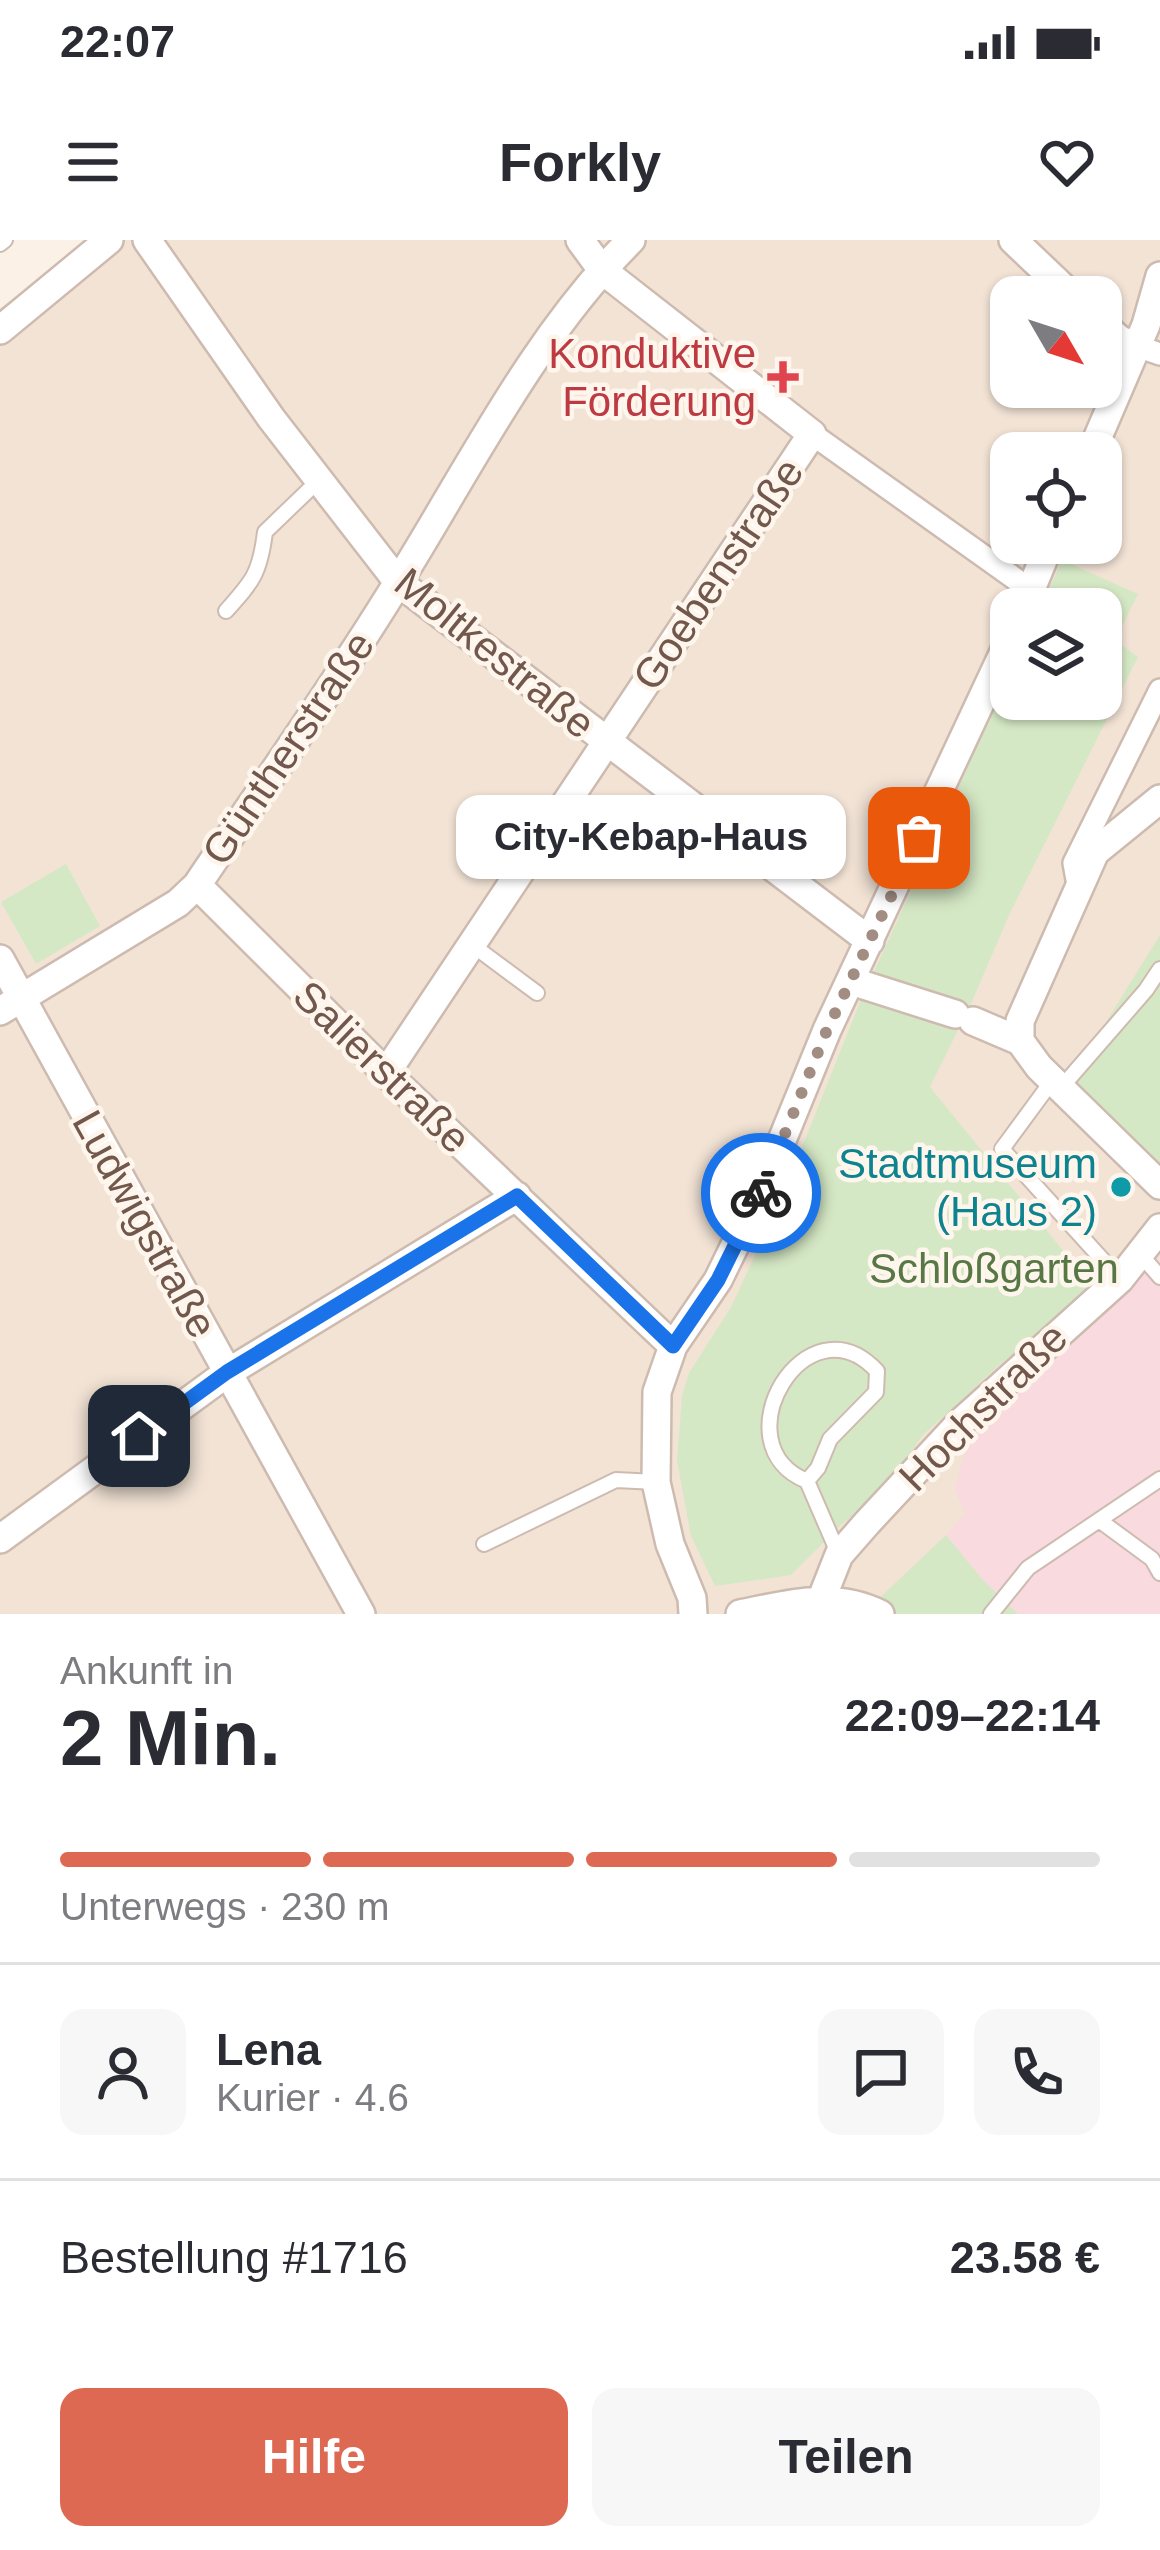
<!DOCTYPE html>
<html lang="de">
<head>
<meta charset="utf-8">
<style>
	:root { --surface:#fff; --page:#f7f7f7; --text:#2b2b33; --muted:#7c7c81; --line:#e1e1e2; --accent:#dd6953 }
	body { margin:0; font-family:Helvetica,sans-serif; background:var(--page); color:var(--text); height:100vh; display:flex; flex-direction:column; font-size:45px; white-space:nowrap }
	* { box-sizing:border-box; margin:0 }
	p { font-size:39px; color:var(--muted) }
	.icon { flex:none; width:66px; height:66px; fill:none; stroke:currentColor; stroke-width:2; stroke-linecap:round; stroke-linejoin:round }
	.map { position:relative; height:1374px; overflow:hidden }
	.details { display:flex; flex-direction:column; background:var(--surface); flex:1 }
	.details>* { flex:none }
	.needle { width:78px; rotate:129deg }
	.controls { position:absolute; left:990px; top:36px; display:grid; gap:24px }
	.controls a { display:grid; place-items:center; width:132px; height:132px; border-radius:24px; background:var(--surface); box-shadow:0 3px 9px #0004; font-size:60px }
	.pin { position:absolute; display:grid; place-items:center; width:102px; height:102px; color:#fff; margin:-51px; border-radius:24px; box-shadow:0 6px 18px #0006 }
	.courier { position:absolute; display:grid; place-items:center; width:120px; height:120px; margin:-60px; border:9px solid #1a73e8; border-radius:50%; background:#fff; color:#222; box-shadow:0 3px 15px #0007 }
	.bubble { position:absolute; height:84px; border-radius:24px; background:var(--surface); box-shadow:0 3px 9px #0004; font-size:39px; font-weight:700; line-height:84px; text-align:center }
	.headline em { font-style:normal; font-weight:700 }
	.headline div { display:flex; flex-direction:column-reverse }
	.headline { display:flex; align-items:center; justify-content:space-between; height:204px; padding:0 60px }
	h1 { font-size:78px; font-weight:700; line-height:90px }
	.bar { display:grid; grid-template-columns:repeat(4,1fr); gap:18px 12px; align-content:center; height:144px; padding:0 60px }
	.bar i { height:15px; border-radius:9px; background:var(--line) }
	.bar .selected { background:var(--accent) }
	.bar p { grid-column:span 4 }
	.line { display:flex; align-items:center; gap:30px; padding:0 60px; border-top:3px solid var(--line) }
	.line div { flex:1 }
	.round { display:grid; place-items:center; flex:none; width:126px; height:126px; border-radius:24px; background:var(--page) }
	.action { display:flex; gap:24px; margin-top:auto; padding:24px 60px }
	.action a { flex:1; height:138px; border-radius:24px; background:var(--accent); color:#fff; font-size:48px; font-weight:700; line-height:138px; text-align:center }
	.action a+a { background:var(--page); color:var(--text) }
	.status { display:flex; justify-content:space-between; align-items:center; height:84px; padding:0 60px; background:var(--surface); direction:ltr }
	.status svg { height:33px; fill:currentColor }
	header { display:flex; justify-content:space-between; align-items:center; height:156px; padding:0 60px; background:var(--surface); font-size:54px; font-weight:700 }
	.map>svg:first-child { display:block }
	.residential { fill:#f2e3d5; fill-rule:evenodd }
	.medical { fill:#f8dadf }
	.green { fill:#d5e8c5 }
	.lines { fill:none; stroke-linecap:round; stroke-linejoin:round }
	.service-casing { stroke:#cebbb0; stroke-width:18 }
	.pedestrian-casing { stroke:#cebbb0; stroke-width:26 }
	.minor-casing { stroke:#cebbb0; stroke-width:32 }
	.service { stroke:#fff; stroke-width:14 }
	.pedestrian { stroke:#fff; stroke-width:21 }
	.minor { stroke:#fff; stroke-width:27 }
	.done { stroke:#a28d82; stroke-width:12; stroke-dasharray:0 21.6 }
	.route { stroke:#1a73e8; stroke-width:15 }
	.health-dot { fill:#e0444e; stroke:#fef6ec; stroke-width:4.5 }
	.culture-dot { fill:#0f9aa8; stroke:#fef6ec; stroke-width:4.5 }
	.labels { text-anchor:middle; dominant-baseline:central; stroke-width:9; stroke-linejoin:round; paint-order:stroke }
	.health-label { font-size:42px; fill:#be3a42; stroke:#fef6ec; text-anchor:end }
	.street-label { font-size:42px; fill:#72574c; stroke:#fef6ec }
	.culture-label { font-size:42px; fill:#0d838f; stroke:#fef6ec; text-anchor:end }
	.park-label { font-size:42px; fill:#577845; stroke:#fef6ec }
</style>
</head>
<body>
<div class="status"><b>22:07</b><svg viewBox="0 0 49 12"><path d="M0 12V9h3v3zM5 12V6h3v6zM10 12V3h3v9zM15 12V0h3v12zM26 1h20v11H26zM47 4h2v5h-2z"/></svg></div>
<header><svg class="icon" aria-label="menu" viewBox="0 0 24 24"><path d="M4 6h16M4 12h16M4 18h16"/></svg>Forkly<svg class="icon" aria-label="heart" viewBox="0 0 24 24"><path d="M12 20l-8-8c-3-5 5-10 8-4 3-6 11-1 8 4z"/></svg></header>
<div class="map">
<svg width="1160" height="1374" viewBox="0 0 1160 1374">
	<rect width="100%" height="100%" fill="#fbf1e6"/>
	<path class="residential" d="M96,0H1160V1374H0V68ZM1011,57H1101V147H1011ZM1011,213H1101V303H1011ZM1011,369H1101V459H1011Z"/>
	<path class="medical" d="M1155,1016L1160,1021V1374H1018L982,1339L946,1295L965,1274L955,1249L967,1202L1004,1153Z"/>
	<path class="green" d="M1062,320L1138,354L1115,400L1138,417L1010,673L970,766H963L956,785L959,788L930,847L1095,1050L1000,1124L922,1196L885,1250L843,1283L791,1335L715,1346L691,1296L677,1221L682,1156L689,1133L731,1067L783,955L860,762L1011,432V459H1101V369H1040Z
		M66,624L100,686L36,724L1,662Z
		M1160,695V929L1070,840Z
		M946,1295L982,1339L1018,1374H890L873,1364Z"/>
	<g class="lines">
		<g class="service-casing">
			<path id="service" d="M0,4L5,0
				M1023,57L1046,32
				M226,371C253,341 260,333 265,292L318,241
				M471,704L537,753
				M1052,841L1002,909L1120,1039
				M1060,849L1146,750L1160,729
				M1141,1015L1160,1037
				M807,1241C718,1205 806,1055 877,1131L876,1152L830,1199L818,1228L807,1241L839,1315
				M1099,1280L1152,1319L1160,1333
				M484,1304L616,1240L656,1242
				M991,1374L1028,1328L1160,1239"/>
		</g>
		<g class="pedestrian-casing">
			<path id="pedestrian" d="M1137,106L1160,114
				M812,194L1031,350
				M1078,645L1074,623L1160,450"/>
		</g>
		<g class="minor-casing">
			<path id="minor" d="M147,0L271,178L398,342L870,701
				M1013,0L1073,57
				M1101,83L1120,100L1137,106
				M0,90L109,0
				M1091,213L1146,85L1160,36
				M1023,369L1050,303
				M1160,559L1095,612L1020,781V801L1039,827L1160,945
				M197,645L386,833L673,1106
				M0,719L361,1374
				M851,741L955,774
				M0,771L178,663L197,645C272,534 350,423 419,308C483,202 543,88 631,0
				M973,781L1020,801
				M386,833L812,194L602,30L580,0
				M0,1299L227,1133L517,956
				M822,1358L839,1315L867,1283L960,1183L1120,1039L1160,988
				M693,1374L692,1358L670,1304L656,1242L657,1152L673,1106L718,1040L760,954L827,790L1011,397
				M740,1374C789,1364 834,1351 880,1374"/>
		</g>
		<use href="#service" class="service"/>
		<use href="#pedestrian" class="pedestrian"/>
		<use href="#minor" class="minor"/>
	</g>
	<g class="lines">
		<path class="done" d="M761,953L827,790L919,598"/>
		<path class="route" d="M139,1196L227,1132L517,956L673,1106L718,1040L761,953"/>
	</g>
	<path class="health-dot" d="M777 119h12v12h12v12h-12v12h-12v-12h-12v-12h12z"/>
	<circle class="culture-dot" cx="1121" cy="947" r="12"/>
	<g class="labels">
		<g class="health-label">
			<text x="756" y="113">Konduktive<tspan x="756" dy="48">Förderung</tspan></text>
		</g>
		<g class="street-label">
			<text transform="translate(718 334) rotate(-56)">Goebenstraße</text>
			<text transform="translate(495 413) rotate(39)">Moltkestraße</text>
			<text transform="translate(288 508) rotate(-56)">Güntherstraße</text>
			<text transform="translate(382 827) rotate(44)">Salierstraße</text>
			<text transform="translate(145 984) rotate(61)">Ludwigstraße</text>
			<text transform="translate(983 1167) rotate(-45)">Hochstraße</text>
		</g>
		<g class="culture-label">
			<text x="1097" y="923">Stadtmuseum<tspan x="1097" dy="48">(Haus 2)</tspan></text>
		</g>
		<g class="park-label">
			<text x="994" y="1028">Schloßgarten</text>
		</g>
	</g>
</svg>
<div class="controls">
<a><svg class="needle" viewBox="-14 -14 28 28"><path d="M0-13l5 13h-10z" fill="#e53935"/><path d="M0 13l5-13h-10z" fill="#7c7c81"/></svg></a>
<a><svg class="icon" aria-label="locate" viewBox="0 0 24 24"><circle cx="12" cy="12" r="6"/><path d="M12 2v4M12 18v4M2 12h4M18 12h4"/></svg></a>
<a><svg class="icon" aria-label="layers" viewBox="0 0 24 24"><path d="M12 4l9 5-9 5-9-5zM3 14l9 5 9-5"/></svg></a>
</div>
<div class="pin" style="left:919px;top:598px;background:#ea580c"><svg class="icon" aria-label="bag" viewBox="0 0 24 24"><path d="M5 8h14l-1 12H6zM9 8a3 3 0 0 1 6 0"/></svg></div>
<div class="pin" style="left:139px;top:1196px;background:#1f2937"><svg class="icon" aria-label="home" viewBox="0 0 24 24"><path d="M3 11l9-7 9 7M6 9v11h12V9"/></svg></div>
<div class="courier" style="left:761px;top:953px"><svg class="icon" aria-label="bike" viewBox="0 0 24 24"><circle cx="6" cy="16" r="4"/><circle cx="18" cy="16" r="4"/><path d="M6 16l4-8h5l3 8M10 8l3 8H6M13 5h3"/></svg></div>
<div class="bubble" style="left:456px;top:555px;width:390px">City-Kebap-Haus</div>
</div>
<section class="details">
<div class="headline"><div><h1>2 Min.</h1><p>Ankunft in</p></div><em>22:09–22:14</em></div>
<div class="bar"><i class="selected"></i><i class="selected"></i><i class="selected"></i><i></i><p>Unterwegs · 230 m</p></div>
<div class="line" style="height:216px"><a class="round"><svg class="icon" aria-label="person" viewBox="0 0 24 24"><circle cx="12" cy="8" r="4"/><path d="M4 21q1-7 8-7t8 7"/></svg></a><div><b>Lena</b><p>Kurier · 4.6</p></div><a class="round"><svg class="icon" aria-label="chat" viewBox="0 0 24 24"><path d="M4 5h16v11H9l-5 4z"/></svg></a><a class="round"><svg class="icon" aria-label="phone" viewBox="0 0 24 24"><path d="M5 4h4l2 5-3 2q2 4 5 5l2-3 5 2v4C11 20 4 13 5 4z"/></svg></a></div>
<div class="line" style="height:156px"><div>Bestellung #1716</div><b>23.58 €</b></div>
<div class="action"><a>Hilfe</a><a>Teilen</a></div>
</section>
</body>
</html>
